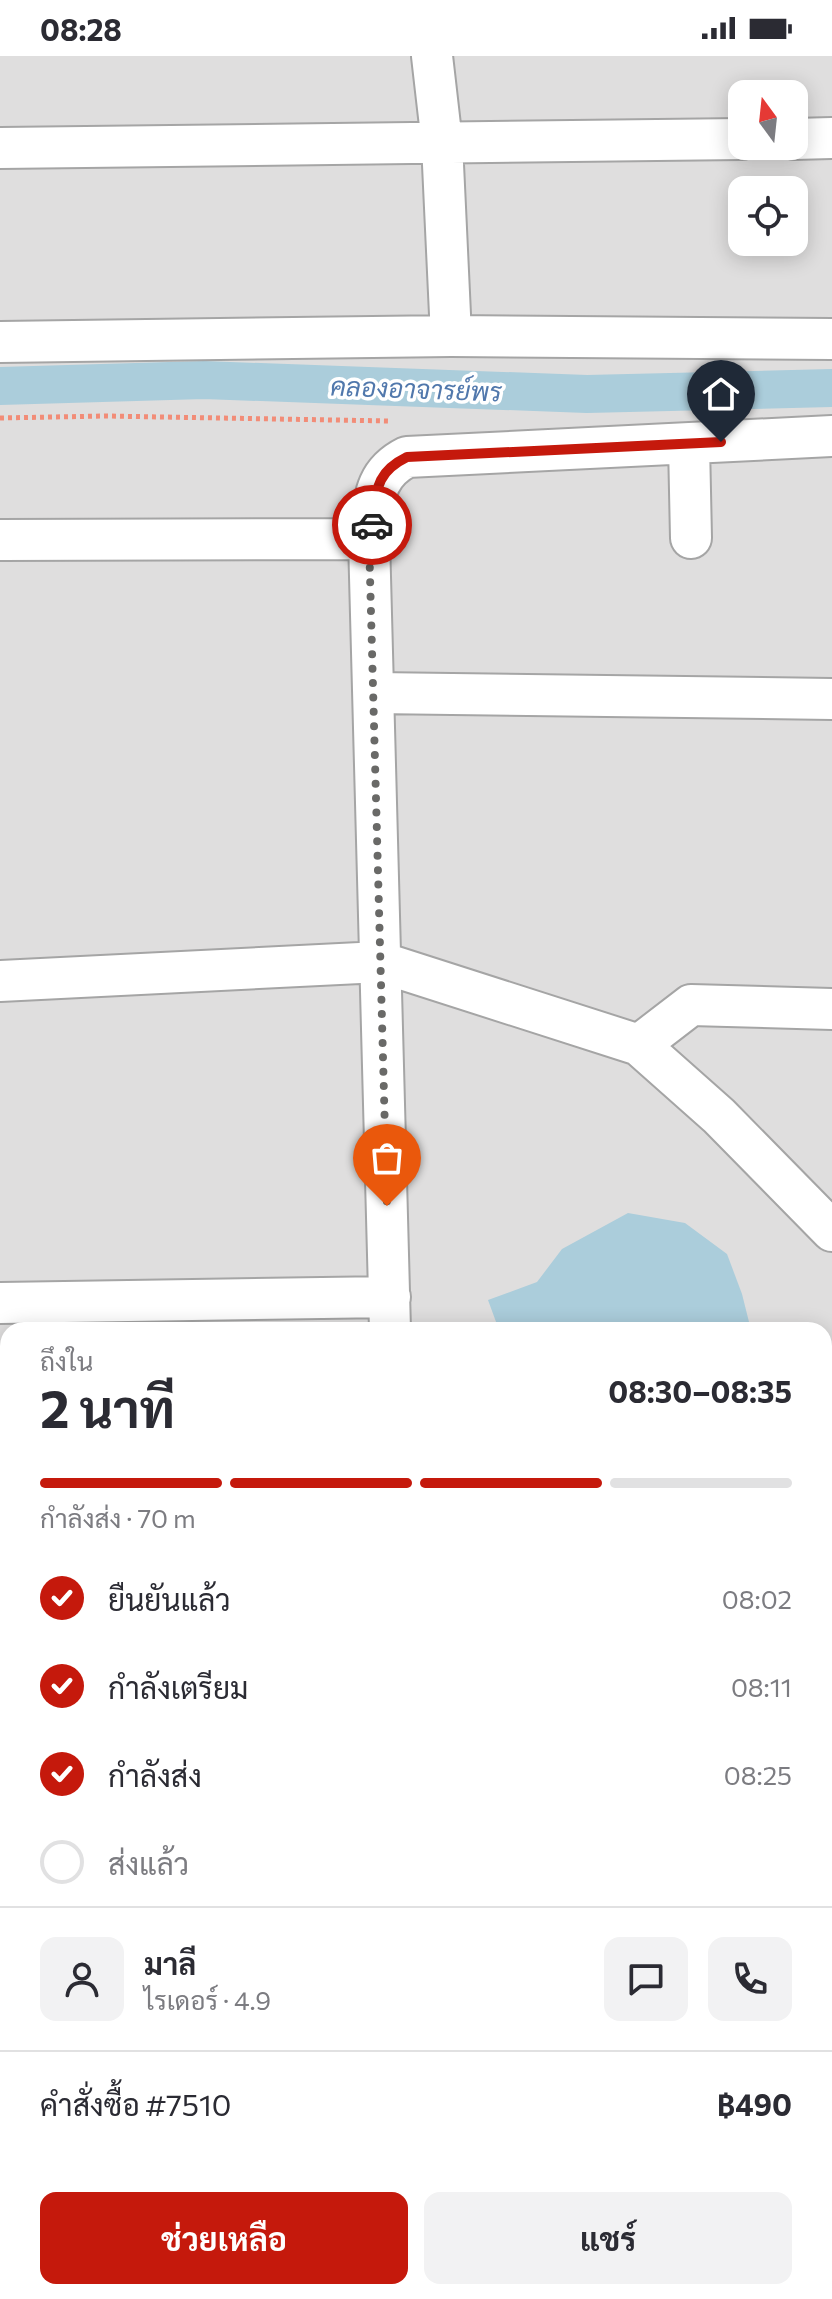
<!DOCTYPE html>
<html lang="th">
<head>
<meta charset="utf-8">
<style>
	:root { --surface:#fff; --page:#f2f2f3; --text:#2b2b33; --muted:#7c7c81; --line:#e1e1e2; --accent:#c5190c }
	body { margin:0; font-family:Commissioner,Sarabun,sans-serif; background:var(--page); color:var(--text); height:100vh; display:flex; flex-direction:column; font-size:30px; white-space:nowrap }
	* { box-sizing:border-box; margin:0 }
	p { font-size:26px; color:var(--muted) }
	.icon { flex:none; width:44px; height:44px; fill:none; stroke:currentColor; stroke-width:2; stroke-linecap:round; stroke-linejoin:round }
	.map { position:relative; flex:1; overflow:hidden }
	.side { position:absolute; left:0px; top:1266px; width:832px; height:978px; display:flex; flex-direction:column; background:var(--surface); border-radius:24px 24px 0 0; box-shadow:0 4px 20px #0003 }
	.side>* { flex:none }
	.needle { width:52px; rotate:345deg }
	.tools { position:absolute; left:728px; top:24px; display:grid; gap:16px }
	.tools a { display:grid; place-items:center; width:80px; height:80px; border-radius:16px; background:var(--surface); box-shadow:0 4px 20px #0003; font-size:40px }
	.pin { position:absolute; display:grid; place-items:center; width:68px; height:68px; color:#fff; margin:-82px -34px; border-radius:50% 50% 50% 0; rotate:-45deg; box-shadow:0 0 8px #0007 }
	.pin .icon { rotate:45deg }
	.courier { position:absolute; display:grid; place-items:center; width:80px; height:80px; margin:-40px; border:6px solid #c5190c; border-radius:50%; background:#fff; color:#222; box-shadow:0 2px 10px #0007 }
	.headline em { font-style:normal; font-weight:700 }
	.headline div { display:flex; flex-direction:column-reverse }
	.headline { display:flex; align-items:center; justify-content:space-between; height:136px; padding:0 40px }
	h1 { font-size:52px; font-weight:700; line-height:60px }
	.bar { display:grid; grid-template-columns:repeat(4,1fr); gap:12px 8px; align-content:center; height:96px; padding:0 40px }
	.bar i { height:10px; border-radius:6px; background:var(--line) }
	.bar .selected { background:var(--accent) }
	.bar p { grid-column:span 4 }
	.line { display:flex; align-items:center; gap:20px; padding:0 40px; border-top:2px solid var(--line) }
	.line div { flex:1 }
	.round { display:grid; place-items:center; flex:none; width:84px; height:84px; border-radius:16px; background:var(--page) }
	ol { padding:0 40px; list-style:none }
	li { display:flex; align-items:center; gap:24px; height:88px }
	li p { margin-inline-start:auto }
	li .icon { padding:8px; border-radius:50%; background:var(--accent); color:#fff; stroke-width:4 }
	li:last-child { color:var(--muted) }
	li i { width:44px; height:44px; border:4px solid var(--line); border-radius:50% }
	.button { display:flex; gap:16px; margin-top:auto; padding:16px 40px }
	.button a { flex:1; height:92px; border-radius:16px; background:var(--accent); color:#fff; font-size:32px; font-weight:700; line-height:92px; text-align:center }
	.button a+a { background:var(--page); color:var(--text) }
	.status { display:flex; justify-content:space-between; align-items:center; height:56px; padding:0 40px; background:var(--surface); direction:ltr }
	.status svg { height:22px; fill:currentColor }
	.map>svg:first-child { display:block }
	.residential { fill:#dfdede; fill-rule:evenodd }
	.water { fill:#abcddb }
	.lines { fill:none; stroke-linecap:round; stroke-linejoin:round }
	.canal { stroke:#abcddb; stroke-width:38 }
	.building { fill:url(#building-hatch); stroke:#c1b6ab; stroke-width:2 }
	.minor-casing { stroke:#a5a5a5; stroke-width:44 }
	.path { stroke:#f28c77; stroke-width:5; stroke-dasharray:4 4; stroke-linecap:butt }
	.minor { stroke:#fff; stroke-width:40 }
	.done { stroke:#696967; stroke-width:8; stroke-dasharray:0 14.4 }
	.route { stroke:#c5190c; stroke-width:10 }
	.labels { text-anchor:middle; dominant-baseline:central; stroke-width:7; stroke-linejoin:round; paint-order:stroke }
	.water-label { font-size:26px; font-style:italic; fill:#5178ac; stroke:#fff }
</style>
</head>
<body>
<div class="status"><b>08:28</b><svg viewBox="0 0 49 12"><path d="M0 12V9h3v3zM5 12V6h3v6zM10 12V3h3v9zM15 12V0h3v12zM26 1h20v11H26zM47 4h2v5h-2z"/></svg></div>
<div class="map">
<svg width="832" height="2243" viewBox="0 0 832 2243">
	<defs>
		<pattern id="building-hatch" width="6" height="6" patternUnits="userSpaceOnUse" patternTransform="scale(2)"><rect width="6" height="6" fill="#c1bbb4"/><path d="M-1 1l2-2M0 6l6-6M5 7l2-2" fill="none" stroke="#a6a09a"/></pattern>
	</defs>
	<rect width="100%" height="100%" fill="#f0eee8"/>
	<path class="residential" d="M0,0H832V2243H0ZM742,38H794V90H742ZM742,134H794V186H742ZM8,1274H824V2236H8Z"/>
	<path class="water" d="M628,1157L685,1167L727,1198L742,1238L751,1274H499L488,1244L537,1226L562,1193Z
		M824,1371L832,1374V1842L824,1843Z"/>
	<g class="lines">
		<path class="canal" d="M0,330L204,324L587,338L832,332"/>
	</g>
	<path class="building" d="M0,1956H8V2016H0Z
		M0,2063H8V2121H0Z
		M0,2135H8V2194L0,2193Z
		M150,2236H211V2243H150Z
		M261,2236H322V2243H261Z
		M332,2236H393V2243H332Z
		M442,2236H501V2243H441Z
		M510,2236H569V2243H510Z
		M623,2236H682V2243H623Z
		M689,2236H748V2243H689Z
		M832,2236V2243H811V2237Z"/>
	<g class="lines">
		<g class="minor-casing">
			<path id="minor" d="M432,0L442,87L451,280
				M794,83L832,82
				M0,92L742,83
				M0,286L451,280L832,283
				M689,388L691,482
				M0,484L369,483
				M375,637L832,643
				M0,925L380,906L639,989L719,1060L832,1175
				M639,989L691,949L832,953
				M0,1247L390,1241
				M390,1274L369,483C375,448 371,419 407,401L832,380
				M824,1975L832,1974
				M0,2030L8,2031
				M824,2054L831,2058
				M824,2202H832
				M0,2222L8,2223
				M405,2236L406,2243
				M587,2236V2243
				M775,2236V2243
				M107,2243L108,2236
				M227,2243V2236"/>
		</g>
		<path class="path" d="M0,362L105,360L391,365"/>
		<use href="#minor" class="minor"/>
	</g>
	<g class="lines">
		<path class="done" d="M372,469L369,483L387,1150"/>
		<path class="route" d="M372,469C377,436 374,417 407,401L721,386"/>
	</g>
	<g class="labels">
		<g class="water-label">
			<text transform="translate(416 332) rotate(2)">คลองอาจารย์พร</text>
		</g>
	</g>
</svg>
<div class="tools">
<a><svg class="needle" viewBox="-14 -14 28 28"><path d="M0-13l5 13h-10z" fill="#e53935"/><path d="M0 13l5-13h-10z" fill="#7c7c81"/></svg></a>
<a><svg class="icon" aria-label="locate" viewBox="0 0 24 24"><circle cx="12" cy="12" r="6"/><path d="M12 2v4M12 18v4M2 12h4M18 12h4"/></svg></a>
</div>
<div class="pin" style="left:387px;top:1150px;background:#ea580c"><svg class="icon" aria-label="bag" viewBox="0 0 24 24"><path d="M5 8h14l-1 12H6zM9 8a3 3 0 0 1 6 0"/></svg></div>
<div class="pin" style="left:721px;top:386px;background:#1f2937"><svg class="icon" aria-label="home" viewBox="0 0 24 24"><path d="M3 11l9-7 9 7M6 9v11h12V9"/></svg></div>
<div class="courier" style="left:372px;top:469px"><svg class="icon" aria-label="car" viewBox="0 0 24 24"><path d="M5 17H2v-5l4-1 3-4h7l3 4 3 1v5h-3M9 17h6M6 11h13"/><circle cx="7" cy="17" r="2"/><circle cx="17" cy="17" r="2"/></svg></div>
<section class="side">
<div class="headline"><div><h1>2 นาที</h1><p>ถึงใน</p></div><em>08:30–08:35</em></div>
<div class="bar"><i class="selected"></i><i class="selected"></i><i class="selected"></i><i></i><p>กำลังส่ง · 70 m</p></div>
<ol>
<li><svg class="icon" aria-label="check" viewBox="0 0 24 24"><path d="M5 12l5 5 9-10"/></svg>ยืนยันแล้ว<p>08:02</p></li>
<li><svg class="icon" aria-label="check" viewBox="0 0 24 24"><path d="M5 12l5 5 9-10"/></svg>กำลังเตรียม<p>08:11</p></li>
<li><svg class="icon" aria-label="check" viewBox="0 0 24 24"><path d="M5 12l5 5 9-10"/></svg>กำลังส่ง<p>08:25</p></li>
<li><i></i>ส่งแล้ว</li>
</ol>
<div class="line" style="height:144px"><a class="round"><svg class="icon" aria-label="person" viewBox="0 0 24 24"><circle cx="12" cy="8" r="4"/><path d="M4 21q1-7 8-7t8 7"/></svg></a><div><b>มาลี</b><p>ไรเดอร์ · 4.9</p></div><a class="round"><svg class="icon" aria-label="chat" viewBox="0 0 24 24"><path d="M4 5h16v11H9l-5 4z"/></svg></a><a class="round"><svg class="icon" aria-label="phone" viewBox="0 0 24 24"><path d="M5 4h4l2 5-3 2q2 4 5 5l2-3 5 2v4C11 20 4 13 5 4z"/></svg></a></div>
<div class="line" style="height:104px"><div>คำสั่งซื้อ #7510</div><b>฿490</b></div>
<div class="button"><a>ช่วยเหลือ</a><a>แชร์</a></div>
</section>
</div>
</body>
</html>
